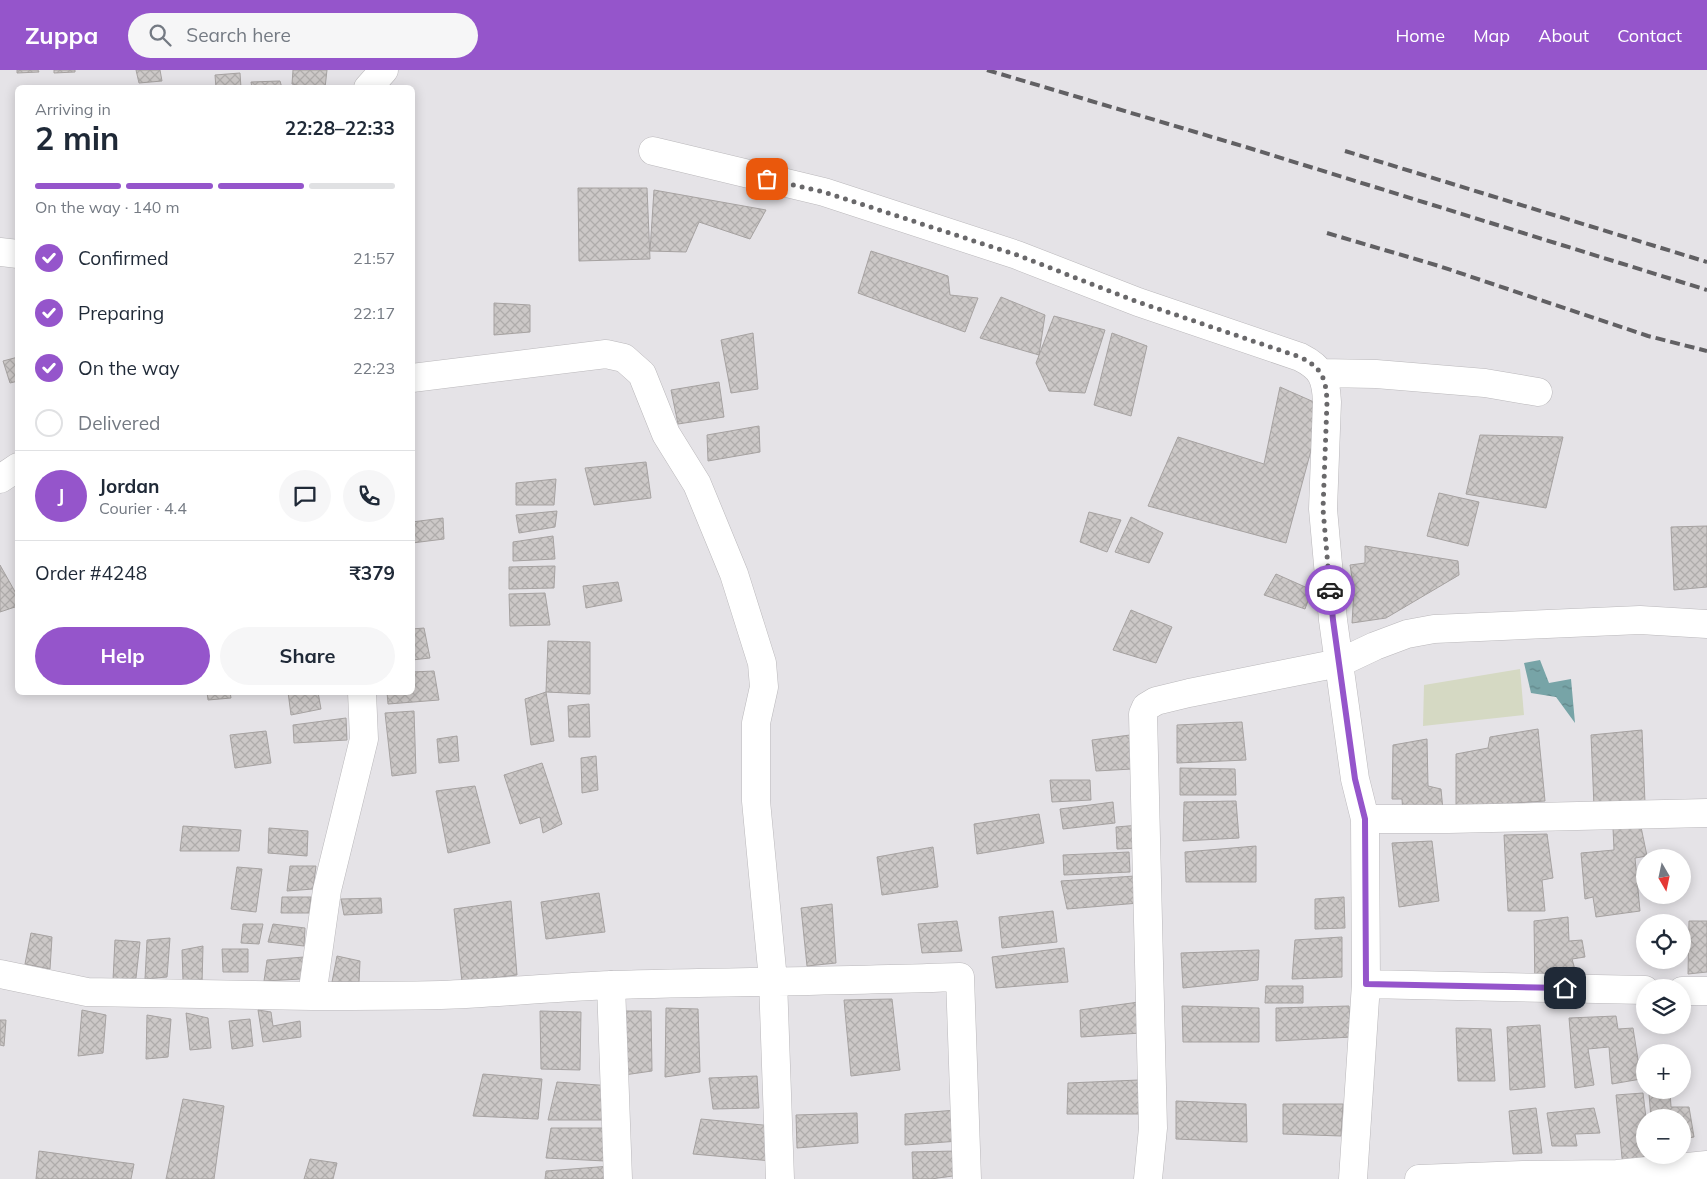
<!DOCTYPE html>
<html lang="en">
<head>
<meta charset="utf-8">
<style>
	:root { --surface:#fff; --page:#f6f6f7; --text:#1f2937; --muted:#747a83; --line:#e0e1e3; --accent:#9555cb }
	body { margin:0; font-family:Mulish,sans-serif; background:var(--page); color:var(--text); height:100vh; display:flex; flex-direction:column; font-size:19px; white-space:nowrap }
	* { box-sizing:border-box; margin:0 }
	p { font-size:16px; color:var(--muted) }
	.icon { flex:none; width:28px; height:28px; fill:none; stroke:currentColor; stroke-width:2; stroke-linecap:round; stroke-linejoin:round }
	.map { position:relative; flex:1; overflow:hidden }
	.side { position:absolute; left:15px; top:15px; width:400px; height:610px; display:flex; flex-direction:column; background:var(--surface); border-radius:8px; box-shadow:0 2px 12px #0003 }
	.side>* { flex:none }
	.needle { width:32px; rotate:171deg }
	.controls { position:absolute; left:1636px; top:779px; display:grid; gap:10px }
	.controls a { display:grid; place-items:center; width:55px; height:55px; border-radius:50%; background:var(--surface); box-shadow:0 2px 12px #0003; font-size:25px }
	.pin { position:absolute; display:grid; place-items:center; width:42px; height:42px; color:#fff; margin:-21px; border-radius:10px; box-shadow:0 2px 8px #0006 }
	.courier { position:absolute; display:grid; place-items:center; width:50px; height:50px; margin:-25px; border:4px solid #9555cb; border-radius:50%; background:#fff; color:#222; box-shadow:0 1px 6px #0007 }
	.head em { font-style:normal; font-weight:700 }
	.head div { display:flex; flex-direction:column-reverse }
	.head { display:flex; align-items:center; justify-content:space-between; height:85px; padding:0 20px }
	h1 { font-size:32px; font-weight:700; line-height:38px }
	.bar { display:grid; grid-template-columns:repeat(4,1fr); gap:8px 5px; align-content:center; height:60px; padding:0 20px }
	.bar i { height:6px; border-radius:4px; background:var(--line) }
	.bar .selected { background:var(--accent) }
	.bar p { grid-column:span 4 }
	.line { display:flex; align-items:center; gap:12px; padding:0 20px; border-top:1px solid var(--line) }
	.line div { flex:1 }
	.round { display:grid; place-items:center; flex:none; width:52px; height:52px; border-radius:26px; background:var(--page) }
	ol { padding:0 20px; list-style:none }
	li { display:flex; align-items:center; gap:15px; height:55px }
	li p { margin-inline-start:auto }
	li .icon { padding:5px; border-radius:50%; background:var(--accent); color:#fff; stroke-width:4 }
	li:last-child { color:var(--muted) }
	li i { width:28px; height:28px; border:2px solid var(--line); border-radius:50% }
	.cta { display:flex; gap:10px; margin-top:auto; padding:10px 20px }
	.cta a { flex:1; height:58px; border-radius:30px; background:var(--accent); color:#fff; font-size:20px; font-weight:700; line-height:58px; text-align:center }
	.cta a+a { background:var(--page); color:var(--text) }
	header { display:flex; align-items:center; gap:30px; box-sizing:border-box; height:70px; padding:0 25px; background:var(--accent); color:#fff }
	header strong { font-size:24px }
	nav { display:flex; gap:28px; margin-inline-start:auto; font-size:18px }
	.search { width:350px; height:45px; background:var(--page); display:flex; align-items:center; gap:12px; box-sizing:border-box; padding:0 18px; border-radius:28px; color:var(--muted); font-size:19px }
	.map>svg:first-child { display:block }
	.grass { fill:#d5d9c3 }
	.water { fill:url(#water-ripples) }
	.building { fill:url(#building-cross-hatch); stroke:#a6a2a1 }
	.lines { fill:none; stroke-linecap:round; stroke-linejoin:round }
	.minor-casing { stroke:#bab8bb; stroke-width:29 }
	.minor { stroke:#fff; stroke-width:28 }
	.rail { stroke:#616063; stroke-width:4; stroke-dasharray:10 5; stroke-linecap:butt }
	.done { stroke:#69686a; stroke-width:5; stroke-dasharray:0 9 }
	.route { stroke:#9555cb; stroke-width:6 }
</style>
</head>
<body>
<header>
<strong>Zuppa</strong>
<div class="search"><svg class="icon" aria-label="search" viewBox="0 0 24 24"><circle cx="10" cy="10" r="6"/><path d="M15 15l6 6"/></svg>Search here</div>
<nav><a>Home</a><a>Map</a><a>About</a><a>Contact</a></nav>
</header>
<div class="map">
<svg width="1707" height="1109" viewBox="0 0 1707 1109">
	<defs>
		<pattern id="water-ripples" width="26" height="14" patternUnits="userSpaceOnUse" patternTransform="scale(1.25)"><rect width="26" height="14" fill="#77a4a7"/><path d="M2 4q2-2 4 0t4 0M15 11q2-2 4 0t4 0" fill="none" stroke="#618588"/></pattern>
		<pattern id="building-cross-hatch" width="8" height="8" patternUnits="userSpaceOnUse" patternTransform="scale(1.25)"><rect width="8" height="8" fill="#ccc8c7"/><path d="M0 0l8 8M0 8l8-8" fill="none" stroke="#afacab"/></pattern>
	</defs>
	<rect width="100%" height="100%" fill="#e5e3e7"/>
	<path class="grass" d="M1520,599L1524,645L1423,656L1424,615Z"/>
	<path class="water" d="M1540,590L1549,613L1571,609L1575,653L1556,627L1531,623L1524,593Z"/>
	<path class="building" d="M17,0H38L39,2L17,3Z
		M54,0H75V2L54,3Z
		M136,0H160L162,11L139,13Z
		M293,0H327L325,18H310L292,14Z
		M240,3L241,18H216L215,5Z
		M280,11L282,18H252L251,12Z
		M578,118H647L650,189L579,191Z
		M654,120L766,140L750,169L699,152L686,182L650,181Z
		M871,181L948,206L950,225L978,228L965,262L858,223Z
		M1001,227L1045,245L1039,285L980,268Z
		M494,233L530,235V262L494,265Z
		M1054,246L1105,260L1085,323L1049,321L1036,293Z
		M753,263L758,319L731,323L721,270Z
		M1112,263L1147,276L1131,346L1094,335Z
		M18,287V311L10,313L3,291Z
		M719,312L724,347L678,354L671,320Z
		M1280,317L1323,336L1286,473L1148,436L1178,367L1264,394Z
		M759,356L760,382L708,391L707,365Z
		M1480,365L1563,367L1546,438L1466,424Z
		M646,392L651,428L594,435L585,398Z
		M556,409L554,435H516V413Z
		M1439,423L1479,432L1468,476L1427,466Z
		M557,441L555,457L519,463L516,445Z
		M1089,442L1121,450L1107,482L1080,472Z
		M1131,447L1163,463L1149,493L1115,482Z
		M443,448L444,469L412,473V452Z
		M1707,456V517L1674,520L1671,457Z
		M553,466L555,489L513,491V472Z
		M1365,476L1458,491L1459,505L1386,548L1352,553L1354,520L1350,495L1365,493Z
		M0,495L18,527V536L0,542Z
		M555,496L554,518L509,519V497Z
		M1276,504L1312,520L1305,539L1264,525Z
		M618,512L622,531L586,538L583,516Z
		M545,523L550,555L510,556L509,524Z
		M1131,540L1172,557L1156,593L1113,580Z
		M424,558L430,588L412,590V559Z
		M548,571L590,572V624L546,622Z
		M434,601L439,630L388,634L387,622H412V602Z
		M207,622H230L231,628L208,630Z
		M288,622H318L321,639L291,645Z
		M546,622L554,671L531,675L525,629Z
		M589,634L590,667H569L568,636Z
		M414,641L416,703L392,706L385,643Z
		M346,648L347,670L294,673L293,655Z
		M1242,652L1246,690L1177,693V655Z
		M1538,659L1545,731L1456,737V684L1488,678L1490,667Z
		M1642,660L1645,733L1594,737L1591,665Z
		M266,661L271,693L235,698L230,665Z
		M1130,665L1132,699L1096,701L1092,670Z
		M457,666L459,691L439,693L437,669Z
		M1427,669L1428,716L1441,719L1443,740L1403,745L1402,729H1392L1393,675Z
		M596,686L598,720L582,723L581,688Z
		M542,693L562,754L543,763L540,747L520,754L504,705Z
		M1180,698L1235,699L1236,725H1180Z
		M1050,710H1090L1091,730L1052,732Z
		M475,716L490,773L448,783L436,721Z
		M1236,731L1239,768L1183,771L1184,732Z
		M1113,732L1115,753L1063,759L1060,739Z
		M1039,744L1044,773L977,784L974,754Z
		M1140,755L1141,778L1117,779L1116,757Z
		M183,756L241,760L239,781H180Z
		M1641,757L1647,786L1635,788L1640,841L1596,847L1593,827L1585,829L1581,783L1614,780L1613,758Z
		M269,758L308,761L307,786L268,783Z
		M1547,764L1553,808L1542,810L1545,841H1508L1504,765Z
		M1432,771L1439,831L1399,837L1392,773Z
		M1256,776V812H1186L1185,782Z
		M933,777L938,817L882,825L877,787Z
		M1129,782L1130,802L1064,805L1063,785Z
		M290,796H316L313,819L287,821Z
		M237,797L262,799L256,842L231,839Z
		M1135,806L1139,833L1067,839L1061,811Z
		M599,823L605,862L546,869L541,832Z
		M282,827H311L309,843H281Z
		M1344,827L1345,858L1315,859V829Z
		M381,828L382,843L344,845L341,829Z
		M511,831L517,905L462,912L454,839Z
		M832,834L836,893L807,896L801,838Z
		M1053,841L1057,872L1002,878L999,847Z
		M1568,847L1569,871L1582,870L1585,887L1572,889L1580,917L1535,920L1534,851Z
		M957,851L962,881L922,883L918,854Z
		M1689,851H1707V902L1688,904Z
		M243,854H263L259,874L241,873Z
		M273,854L305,858L304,876L268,872Z
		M31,863L52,867L50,899L25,894Z
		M1342,867V907L1292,909L1295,870Z
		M170,868L167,907L145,909L147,870Z
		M115,870L140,872L136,908L113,910Z
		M203,876L202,914L183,911L182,880Z
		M1064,878L1068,912L996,918L992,887Z
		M222,879H248V902H223Z
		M1259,880L1258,910L1183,918L1181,883Z
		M337,886L360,891L359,912H332Z
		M304,887L301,909L264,911L267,890Z
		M1266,916H1303V933H1265Z
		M892,929L900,1000L851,1006L844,930Z
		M1139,932L1141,963L1081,967L1080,940Z
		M1182,936L1259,938V972H1183Z
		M1349,936L1352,967L1276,971V938Z
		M666,938L698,939L700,1002L665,1007Z
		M82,940L106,945L103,983L78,986Z
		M258,940L271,942L273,956L300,951L301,967L263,972Z
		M540,941L581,942L580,1000L541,999Z
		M624,941H651L652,1001L624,1005Z
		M186,943L208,948L211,978L190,980Z
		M147,945L171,949L168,987L146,989Z
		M1616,946L1618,959L1633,958L1641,1009L1612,1014L1609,977L1588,979L1594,1015L1575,1018L1569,948Z
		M250,949L253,976L232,979L229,951Z
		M0,950H6L4,976L0,975Z
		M1540,955L1545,1017L1510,1020L1507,957Z
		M1456,958L1491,959L1495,1011H1458Z
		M483,1004L542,1009L538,1049L473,1046Z
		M757,1006L759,1038L713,1039L709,1008Z
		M1139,1010V1044H1067L1068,1013Z
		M557,1012L612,1016L610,1050H548Z
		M1670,1021L1671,1037H1689L1694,1067L1682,1069V1048H1651L1649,1024Z
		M1643,1023L1646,1048L1645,1085H1650L1651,1093L1623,1098L1616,1025Z
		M183,1029L224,1036L214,1109H166Z
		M1176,1031L1246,1034L1247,1072L1176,1069Z
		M1283,1034H1343L1341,1066L1283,1064Z
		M1536,1038L1542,1083L1513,1084L1509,1041Z
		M1594,1038L1600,1063L1575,1064L1577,1076H1552L1547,1043Z
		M957,1040L959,1071L905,1075V1044Z
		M857,1043L858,1073L797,1078L796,1045Z
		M701,1049L773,1056L772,1091L693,1084Z
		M551,1058H608L605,1091L546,1088Z
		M39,1081L134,1094L131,1109H36Z
		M956,1081L960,1105L931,1109H913L912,1082Z
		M310,1089L337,1093L333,1109H304Z
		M611,1096L610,1109H545L546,1101Z"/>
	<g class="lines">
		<g class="minor-casing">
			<path id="minor" d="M368,18L384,0
				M653,81L824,122L1017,185L1138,232L1300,287C1322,298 1326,308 1327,332L1323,439L1333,550L1355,709L1365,749
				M0,182L18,184
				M1321,303L1376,304L1485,313L1538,322
				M412,308L606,284L624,288L642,304L666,364L697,414L734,504L762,593L764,617L756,653V731L773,910L780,1109
				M0,409L18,397
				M362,622L364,669L327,820L312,926C355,926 398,926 441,925C498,923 555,917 612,915C728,912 844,911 960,907L967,1109
				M0,904L87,922L312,926
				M1366,914L1645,920
				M611,915L618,1109
				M1682,921H1707
				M1148,1109L1153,1058L1143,644L1146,637L1156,631L1189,623L1339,593L1375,576L1407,564L1434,559L1640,550L1707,554
				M1353,1109L1366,914L1365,749H1448L1707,743
				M1419,1109L1523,1105L1617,1104L1707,1095"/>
		</g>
		<use href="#minor" class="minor"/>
		<path class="rail" d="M987,0L1249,78L1707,220
			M1345,81L1707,192
			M1327,163L1439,196L1648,266L1707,281"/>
	</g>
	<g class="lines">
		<path class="done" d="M767,109L824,122L1017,185L1138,232L1300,287C1322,298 1326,308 1327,332L1323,439L1330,520"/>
		<path class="route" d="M1330,520L1333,550L1355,709L1365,749L1366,914L1565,918"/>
	</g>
</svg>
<div class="controls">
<a><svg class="needle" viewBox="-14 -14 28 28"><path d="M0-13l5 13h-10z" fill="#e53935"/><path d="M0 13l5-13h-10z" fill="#747a83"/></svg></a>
<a><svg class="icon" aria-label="locate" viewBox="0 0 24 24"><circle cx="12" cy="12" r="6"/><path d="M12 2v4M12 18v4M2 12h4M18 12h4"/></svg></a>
<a><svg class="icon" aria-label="layers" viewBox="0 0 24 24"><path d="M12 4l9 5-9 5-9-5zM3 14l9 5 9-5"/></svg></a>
<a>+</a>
<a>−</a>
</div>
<div class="pin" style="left:767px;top:109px;background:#ea580c"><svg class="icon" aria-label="bag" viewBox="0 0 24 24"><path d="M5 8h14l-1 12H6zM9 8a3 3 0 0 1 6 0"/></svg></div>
<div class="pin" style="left:1565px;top:918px;background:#1f2937"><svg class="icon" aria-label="home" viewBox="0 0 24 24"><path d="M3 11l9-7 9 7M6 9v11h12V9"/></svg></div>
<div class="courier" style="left:1330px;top:520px"><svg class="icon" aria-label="car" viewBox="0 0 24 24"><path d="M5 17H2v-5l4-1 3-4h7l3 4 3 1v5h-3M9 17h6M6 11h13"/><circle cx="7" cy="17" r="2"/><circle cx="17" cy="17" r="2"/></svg></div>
<section class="side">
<div class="head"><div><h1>2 min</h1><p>Arriving in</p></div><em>22:28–22:33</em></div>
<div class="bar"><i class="selected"></i><i class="selected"></i><i class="selected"></i><i></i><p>On the way · 140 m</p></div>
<ol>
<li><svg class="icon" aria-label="check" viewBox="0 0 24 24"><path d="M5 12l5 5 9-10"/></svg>Confirmed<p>21:57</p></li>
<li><svg class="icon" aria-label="check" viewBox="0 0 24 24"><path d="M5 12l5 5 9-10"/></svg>Preparing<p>22:17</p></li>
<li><svg class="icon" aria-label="check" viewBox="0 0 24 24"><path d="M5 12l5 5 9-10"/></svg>On the way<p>22:23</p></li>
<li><i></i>Delivered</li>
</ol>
<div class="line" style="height:90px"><b class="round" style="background:var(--accent);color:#fff">J</b><div><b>Jordan</b><p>Courier · 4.4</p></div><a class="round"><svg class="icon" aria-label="chat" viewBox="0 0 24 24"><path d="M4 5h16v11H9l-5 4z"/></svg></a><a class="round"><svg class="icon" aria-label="phone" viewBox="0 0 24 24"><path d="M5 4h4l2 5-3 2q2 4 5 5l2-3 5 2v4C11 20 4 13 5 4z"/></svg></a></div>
<div class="line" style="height:65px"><div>Order #4248</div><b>₹379</b></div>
<div class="cta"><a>Help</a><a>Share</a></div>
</section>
</div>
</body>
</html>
